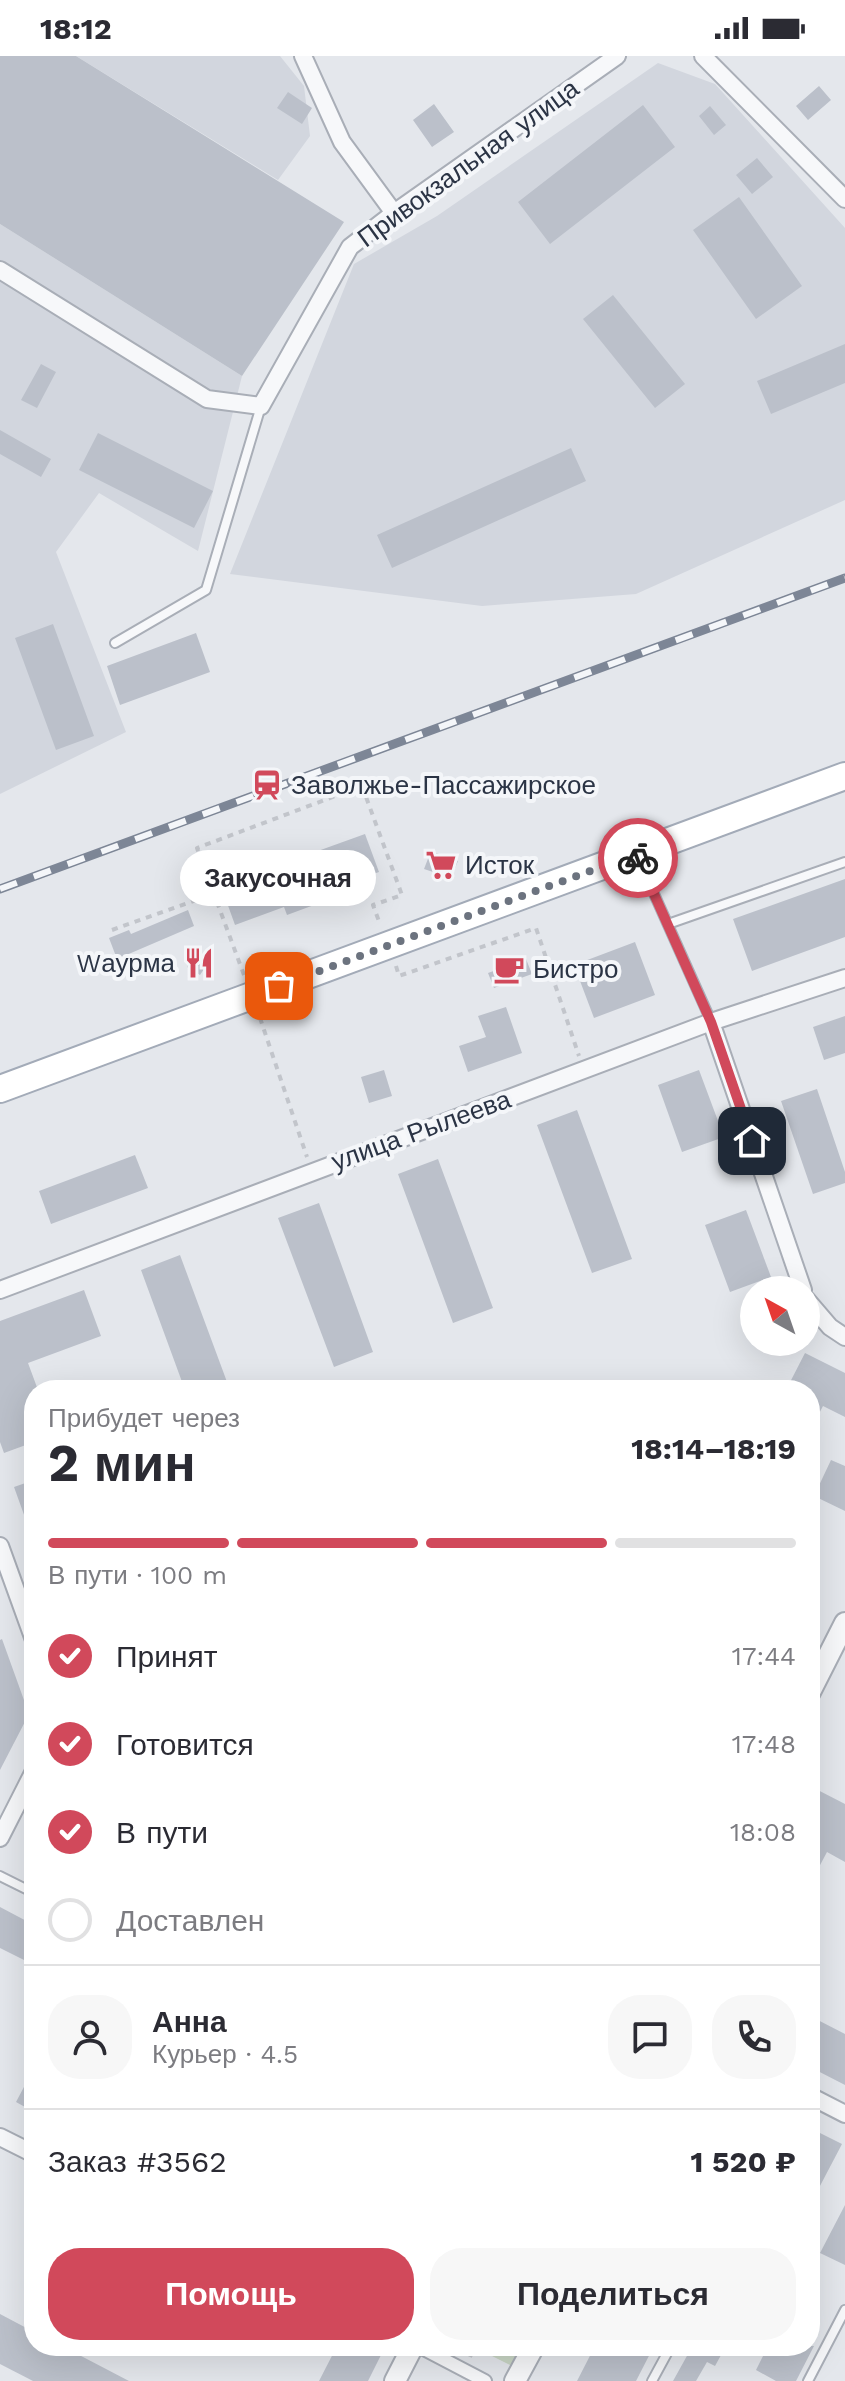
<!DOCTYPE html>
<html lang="ru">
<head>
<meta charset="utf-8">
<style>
	:root { --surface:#fff; --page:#f7f7f7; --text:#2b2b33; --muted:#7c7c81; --line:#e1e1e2; --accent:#d1495b }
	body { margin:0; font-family:"Work Sans",sans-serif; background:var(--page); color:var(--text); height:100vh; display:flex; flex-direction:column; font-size:30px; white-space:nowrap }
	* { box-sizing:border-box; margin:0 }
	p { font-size:26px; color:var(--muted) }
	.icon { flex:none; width:44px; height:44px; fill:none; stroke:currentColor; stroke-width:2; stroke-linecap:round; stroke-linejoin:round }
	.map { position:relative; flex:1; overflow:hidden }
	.details { position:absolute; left:24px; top:1324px; width:796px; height:976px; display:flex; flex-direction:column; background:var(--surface); border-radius:32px; box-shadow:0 8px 32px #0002 }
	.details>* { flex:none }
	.needle { width:52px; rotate:320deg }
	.fabs { position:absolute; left:740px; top:1220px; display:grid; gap:16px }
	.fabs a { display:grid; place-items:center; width:80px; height:80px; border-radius:50%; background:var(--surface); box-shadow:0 8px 32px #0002; font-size:40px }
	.pin { position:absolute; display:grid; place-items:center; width:68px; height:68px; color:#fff; margin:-34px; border-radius:16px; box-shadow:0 4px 12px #0006 }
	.courier { position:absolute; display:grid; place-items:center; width:80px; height:80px; margin:-40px; border:6px solid #d1495b; border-radius:50%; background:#fff; color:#222; box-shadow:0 2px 10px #0007 }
	.bubble { position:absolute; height:56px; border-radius:28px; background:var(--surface); box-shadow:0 8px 32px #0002; font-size:26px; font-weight:700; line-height:56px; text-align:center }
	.headline em { font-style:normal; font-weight:700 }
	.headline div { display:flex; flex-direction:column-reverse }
	.headline { display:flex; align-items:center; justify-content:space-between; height:136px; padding:0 24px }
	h1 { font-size:52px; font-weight:700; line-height:60px }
	.bar { display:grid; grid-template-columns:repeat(4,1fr); gap:12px 8px; align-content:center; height:96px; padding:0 24px }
	.bar i { height:10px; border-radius:6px; background:var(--line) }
	.bar .active { background:var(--accent) }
	.bar p { grid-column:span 4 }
	.line { display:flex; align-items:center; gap:20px; padding:0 24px; border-top:2px solid var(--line) }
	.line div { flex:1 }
	.round { display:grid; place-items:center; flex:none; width:84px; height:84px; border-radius:32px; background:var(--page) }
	ol { padding:0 24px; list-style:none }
	li { display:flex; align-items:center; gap:24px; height:88px }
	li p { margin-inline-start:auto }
	li .icon { padding:8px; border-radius:50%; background:var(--accent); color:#fff; stroke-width:4 }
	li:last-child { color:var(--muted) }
	li i { width:44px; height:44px; border:4px solid var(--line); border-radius:50% }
	.button { display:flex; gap:16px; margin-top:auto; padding:16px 24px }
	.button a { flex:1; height:92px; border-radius:32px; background:var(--accent); color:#fff; font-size:32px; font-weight:700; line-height:92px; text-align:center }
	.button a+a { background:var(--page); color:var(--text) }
	.status { display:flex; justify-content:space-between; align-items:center; height:56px; padding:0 40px; background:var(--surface); direction:ltr }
	.status svg { height:22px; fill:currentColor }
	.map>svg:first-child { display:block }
	.built { fill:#d2d6de }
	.green { fill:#c9d6c5 }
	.building { fill:#bbc0ca }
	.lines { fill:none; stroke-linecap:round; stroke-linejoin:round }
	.service-casing { stroke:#a9aeb7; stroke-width:12 }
	.pedestrian-casing { stroke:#a9aeb7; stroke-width:16 }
	.minor-casing { stroke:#a9aeb7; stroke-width:20 }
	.tertiary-casing { stroke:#a9aeb7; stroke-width:24 }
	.primary-casing { stroke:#a3abb8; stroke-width:30 }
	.path { stroke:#c2c5cb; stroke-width:4; stroke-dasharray:6 6; stroke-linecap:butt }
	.service { stroke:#f7f8fa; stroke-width:8 }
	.pedestrian { stroke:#f7f8fa; stroke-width:12 }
	.minor { stroke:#f7f8fa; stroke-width:16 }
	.tertiary { stroke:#f7f8fa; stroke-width:20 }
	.primary { stroke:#fff; stroke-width:26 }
	.rail-casing { stroke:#7d8696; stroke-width:9 }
	.rail { stroke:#f4f6f9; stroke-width:6; stroke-dasharray:18; stroke-linecap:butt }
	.done { stroke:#6c737f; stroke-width:8; stroke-dasharray:0 14.4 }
	.route { stroke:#d1495b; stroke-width:10 }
	.labels { text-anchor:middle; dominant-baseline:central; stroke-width:8; stroke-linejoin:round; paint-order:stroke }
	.street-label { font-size:26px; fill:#2b3445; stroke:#f4f6f9 }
	.poi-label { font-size:26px; fill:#2b3445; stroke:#f4f6f9; text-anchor:start }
</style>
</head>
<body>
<div class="status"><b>18:12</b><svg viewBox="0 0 49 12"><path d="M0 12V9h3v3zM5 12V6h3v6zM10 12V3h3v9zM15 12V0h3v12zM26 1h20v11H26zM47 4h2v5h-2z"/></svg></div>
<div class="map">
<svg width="845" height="2325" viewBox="0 0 845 2325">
	<rect width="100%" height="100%" fill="#e4e7ec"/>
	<path class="built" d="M76,0H280L304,30L310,80L278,124Z
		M658,7L715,28L845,172V444L636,538L482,550L230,518L354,208L437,160Z
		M0,168L242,320L198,495L99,437L56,496L126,676L0,738Z"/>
	<path class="green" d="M485,2290H523L512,2310L482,2295Z"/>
	<path class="building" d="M0,0H76L344,166L242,320L0,168Z
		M819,30L831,44L808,64L796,50Z
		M288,36L312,52L302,68L277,52Z
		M434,48L454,76L432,91L413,64Z
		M643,49L675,91L550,188L518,146Z
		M710,50L726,69L714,79L699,60Z
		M757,102L773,121L752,138L736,119Z
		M739,141L802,230L756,263L693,174Z
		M613,239L685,328L655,352L583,263Z
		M845,288V327L771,358L757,325Z
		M41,308L56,316L37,352L21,344Z
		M0,374L51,403L41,421L0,398Z
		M98,377L213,435L194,472L79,414Z
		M571,392L586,425L392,512L377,479Z
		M53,568L94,680L56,694L15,582Z
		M196,577L210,616L120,649L107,610Z
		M365,778L379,816L330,833L333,842L287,859L284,851L235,869L221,830Z
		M431,795L458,805L451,822L424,813Z
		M845,823V881L752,915L733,863Z
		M188,854L194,870L117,903L109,882L129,874L131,878Z
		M635,886L655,939L594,962L574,909Z
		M197,896L210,904L200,919L187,911Z
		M526,903L532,918L494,932L488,917Z
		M506,951L522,997L468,1016L459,990L486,981L478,960Z
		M845,960V997L824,1004L813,971Z
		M384,1014L392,1040L369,1047L361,1021Z
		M699,1014L724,1081L682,1096L658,1029Z
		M817,1033L845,1116V1127L813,1138L781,1045Z
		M577,1054L632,1203L592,1217L537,1069Z
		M135,1099L148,1132L51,1168L39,1135Z
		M438,1103L493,1252L453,1267L398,1118Z
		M319,1147L373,1296L334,1311L278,1162Z
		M746,1154L771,1221L730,1236L705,1169Z
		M180,1199L230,1334H185L141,1214Z
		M84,1234L101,1280L28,1307L38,1334H34V1386L4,1397L0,1386V1265Z
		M805,1297L845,1317V1361L823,1350L810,1375V1334H786Z
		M831,1404L845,1410V1455L814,1440Z
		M34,1424V1481H32L14,1431Z
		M2,1583L29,1658L0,1714V1584Z
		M810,1730L845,1748V1806L827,1796L810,1828Z
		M0,1851L34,1869V1909L0,1892Z
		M810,1960L845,1978V2029L810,2011Z
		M34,2012V2056L16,2046Z
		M810,2072L842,2088L810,2149Z
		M845,2149V2209L820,2197Z
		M0,2258L34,2276V2290H62L129,2325H33L0,2308Z
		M337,2290H373L383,2295L368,2325H319Z
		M595,2290H654L636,2325H577Z
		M678,2290H726L715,2310L707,2306L696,2325H673L688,2298L677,2293Z
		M768,2290H814L796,2325H776L756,2314Z"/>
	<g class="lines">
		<g class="service-casing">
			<path id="service" d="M115,587L206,534L261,350
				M638,802L711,965
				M668,868L845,806
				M0,1820L34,1837
				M652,2325L671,2290
				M808,2325L845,2254"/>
		</g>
		<g class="pedestrian-casing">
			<path id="pedestrian" d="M418,2290L485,2325"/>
		</g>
		<g class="minor-casing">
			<path id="minor" d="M303,0L342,86L394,157
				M703,0L845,143
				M0,214L207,343L261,350L350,191L394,157L617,0
				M711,966L803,1234
				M0,1234L711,966L845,922
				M806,1243L830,1271L845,1281
				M0,1490L34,1584
				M0,1782L34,1715
				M810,2040L845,2058
				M0,2081L34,2098"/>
		</g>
		<g class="tertiary-casing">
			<path id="tertiary" d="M810,1636L845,1567
				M395,2325L413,2290
				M515,2325L534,2290"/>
		</g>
		<g class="primary-casing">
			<path id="primary" d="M0,1033L845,720"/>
		</g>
		<path class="path" d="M112,874L213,838
			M396,910L399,920L536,872L579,1000
			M244,919L197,792L362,730L402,839L373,849L380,868
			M260,962L307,1101
			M470,2301L475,2290"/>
		<use href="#service" class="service"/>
		<use href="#pedestrian" class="pedestrian"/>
		<use href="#minor" class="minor"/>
		<use href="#tertiary" class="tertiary"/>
		<use href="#primary" class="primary"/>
		<g class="rail-casing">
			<path id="rail" d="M0,833L845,522"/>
		</g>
		<use href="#rail" class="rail"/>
	</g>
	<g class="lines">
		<path class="done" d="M279,930L636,798L638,802"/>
		<path class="route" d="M638,802L711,966L752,1085"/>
	</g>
	<defs>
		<g id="station-bare" transform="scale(2.4)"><path d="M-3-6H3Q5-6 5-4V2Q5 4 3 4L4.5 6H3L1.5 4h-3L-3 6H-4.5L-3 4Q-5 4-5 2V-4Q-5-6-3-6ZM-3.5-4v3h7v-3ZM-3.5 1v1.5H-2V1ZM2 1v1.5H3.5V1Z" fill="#d1495b" stroke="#f4f6f9" stroke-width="2.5" paint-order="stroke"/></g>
		<g id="supermarket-bare" transform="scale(2.4)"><path d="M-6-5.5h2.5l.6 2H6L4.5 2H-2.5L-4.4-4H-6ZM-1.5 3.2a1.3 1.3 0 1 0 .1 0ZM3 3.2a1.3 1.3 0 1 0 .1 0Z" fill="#d1495b" stroke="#f4f6f9" stroke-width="2.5" paint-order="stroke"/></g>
		<g id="restaurant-bare" transform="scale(2.4)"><path d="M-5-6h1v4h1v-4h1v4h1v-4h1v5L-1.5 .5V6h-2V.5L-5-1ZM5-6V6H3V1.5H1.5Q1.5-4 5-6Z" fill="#d1495b" stroke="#f4f6f9" stroke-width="2.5" paint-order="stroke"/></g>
		<g id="cafe-bare" transform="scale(2.4)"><path d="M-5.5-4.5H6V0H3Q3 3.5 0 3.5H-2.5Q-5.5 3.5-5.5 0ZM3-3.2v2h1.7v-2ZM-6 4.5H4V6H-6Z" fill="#d1495b" stroke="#f4f6f9" stroke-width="2.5" paint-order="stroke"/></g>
	</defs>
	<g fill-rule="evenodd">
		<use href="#station-bare" x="267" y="729"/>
		<use href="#supermarket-bare" x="441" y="809"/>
		<use href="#restaurant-bare" x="199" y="907"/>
		<use href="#cafe-bare" x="509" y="913"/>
	</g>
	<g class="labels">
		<g class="street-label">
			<text transform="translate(468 107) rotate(-36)">Привокзальная улица</text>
			<text transform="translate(421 1074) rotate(-20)">улица Рылеева</text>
		</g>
		<g class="poi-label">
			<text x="291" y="729">Заволжье-Пассажирское</text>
			<text x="465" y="809">Исток</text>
			<text x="175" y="907" text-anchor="end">Wаурма</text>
			<text x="533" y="913">Бистро</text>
		</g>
	</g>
</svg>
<div class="fabs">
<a><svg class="needle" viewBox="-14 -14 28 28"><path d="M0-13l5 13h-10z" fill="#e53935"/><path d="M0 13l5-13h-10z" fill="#7c7c81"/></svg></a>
</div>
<div class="pin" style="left:279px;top:930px;background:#ea580c"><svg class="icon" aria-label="bag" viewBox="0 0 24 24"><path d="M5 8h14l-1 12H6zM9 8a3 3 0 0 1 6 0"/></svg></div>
<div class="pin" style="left:752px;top:1085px;background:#1f2937"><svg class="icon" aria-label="home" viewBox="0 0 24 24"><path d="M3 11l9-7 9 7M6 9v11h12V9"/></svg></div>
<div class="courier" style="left:638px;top:802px"><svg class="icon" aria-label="bike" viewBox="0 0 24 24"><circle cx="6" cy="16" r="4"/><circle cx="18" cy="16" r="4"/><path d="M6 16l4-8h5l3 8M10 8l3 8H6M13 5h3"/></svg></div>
<div class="bubble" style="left:180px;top:794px;width:196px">Закусочная</div>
<section class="details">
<div class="headline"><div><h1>2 мин</h1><p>Прибудет через</p></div><em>18:14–18:19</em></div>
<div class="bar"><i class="active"></i><i class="active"></i><i class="active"></i><i></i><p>В пути · 100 m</p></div>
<ol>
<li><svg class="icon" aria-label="check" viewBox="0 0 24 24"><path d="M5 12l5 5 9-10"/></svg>Принят<p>17:44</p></li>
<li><svg class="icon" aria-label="check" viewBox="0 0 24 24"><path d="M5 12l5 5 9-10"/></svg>Готовится<p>17:48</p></li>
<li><svg class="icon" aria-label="check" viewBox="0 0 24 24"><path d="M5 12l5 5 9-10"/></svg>В пути<p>18:08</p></li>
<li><i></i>Доставлен</li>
</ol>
<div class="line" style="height:144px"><a class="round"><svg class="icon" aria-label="person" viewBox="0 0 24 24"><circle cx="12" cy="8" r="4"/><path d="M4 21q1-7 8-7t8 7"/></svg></a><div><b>Анна</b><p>Курьер · 4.5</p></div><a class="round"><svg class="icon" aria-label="chat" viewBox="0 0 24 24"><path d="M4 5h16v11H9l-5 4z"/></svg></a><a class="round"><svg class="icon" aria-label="phone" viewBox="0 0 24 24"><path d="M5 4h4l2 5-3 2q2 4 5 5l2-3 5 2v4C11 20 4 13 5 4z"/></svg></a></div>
<div class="line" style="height:104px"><div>Заказ #3562</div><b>1 520 ₽</b></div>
<div class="button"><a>Помощь</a><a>Поделиться</a></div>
</section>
</div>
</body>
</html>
